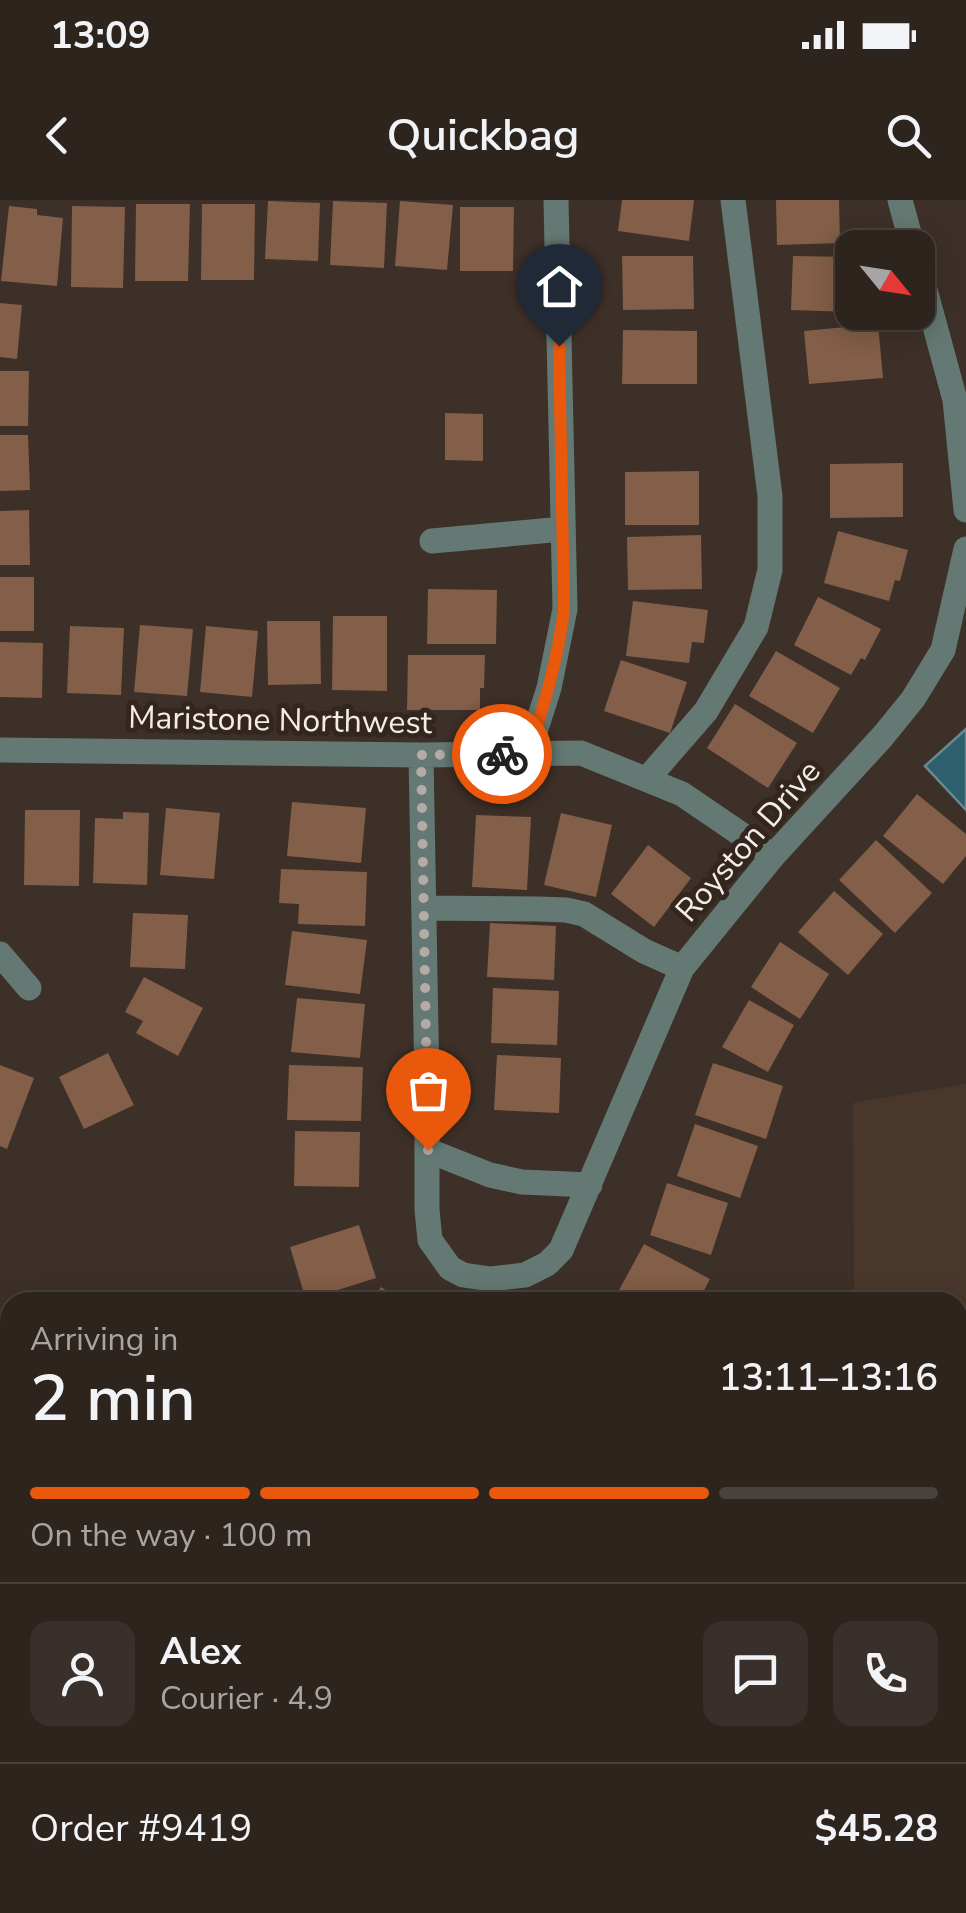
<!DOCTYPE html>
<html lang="en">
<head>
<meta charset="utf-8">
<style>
	:root { --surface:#2e241e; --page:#3a302b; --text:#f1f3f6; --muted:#a7a4a4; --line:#49413c; --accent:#ea580c }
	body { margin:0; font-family:"Nunito Sans",sans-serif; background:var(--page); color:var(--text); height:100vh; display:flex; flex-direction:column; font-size:38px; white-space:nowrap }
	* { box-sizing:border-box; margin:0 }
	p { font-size:32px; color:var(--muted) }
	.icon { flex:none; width:55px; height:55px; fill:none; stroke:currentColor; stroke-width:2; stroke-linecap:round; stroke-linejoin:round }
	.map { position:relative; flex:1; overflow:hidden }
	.side { position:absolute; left:0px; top:1092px; width:968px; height:622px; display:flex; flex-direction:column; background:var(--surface); border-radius:30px 30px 0 0; box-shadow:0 5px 25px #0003,0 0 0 2px var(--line) }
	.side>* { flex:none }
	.needle { width:65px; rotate:120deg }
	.buttons { position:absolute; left:835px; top:30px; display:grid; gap:20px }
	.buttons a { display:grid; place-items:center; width:100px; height:100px; border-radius:20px; background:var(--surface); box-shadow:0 5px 25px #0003,0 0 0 2px var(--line); font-size:50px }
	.pin { position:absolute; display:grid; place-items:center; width:85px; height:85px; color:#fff; margin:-102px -42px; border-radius:50% 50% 50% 0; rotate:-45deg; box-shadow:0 0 10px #0007 }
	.pin .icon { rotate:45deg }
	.courier { position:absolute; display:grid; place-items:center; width:100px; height:100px; margin:-50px; border:8px solid #ea580c; border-radius:50%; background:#fff; color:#222; box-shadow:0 2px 12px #0007 }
	.overview em { font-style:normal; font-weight:600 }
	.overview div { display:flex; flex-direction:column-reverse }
	.overview { display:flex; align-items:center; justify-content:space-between; height:170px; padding:0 30px }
	h1 { font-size:65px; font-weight:600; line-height:75px }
	.bar { display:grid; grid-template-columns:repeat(4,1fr); gap:15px 10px; align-content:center; height:120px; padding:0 30px }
	.bar i { height:12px; border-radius:8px; background:var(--line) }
	.bar .on { background:var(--accent) }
	.bar p { grid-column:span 4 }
	.line { display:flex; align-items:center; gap:25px; padding:0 30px; border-top:2px solid var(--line) }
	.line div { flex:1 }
	.round { display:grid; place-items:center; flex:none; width:105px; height:105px; border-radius:20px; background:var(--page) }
	.status { display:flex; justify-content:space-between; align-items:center; height:70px; padding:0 50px; background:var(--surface); direction:ltr }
	.status svg { height:28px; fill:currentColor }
	header { display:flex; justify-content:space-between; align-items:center; height:130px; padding:0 30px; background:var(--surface); font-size:45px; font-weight:600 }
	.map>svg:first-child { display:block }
	.built { fill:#4a372c }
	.green { fill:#3d5649 }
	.water { fill:#2d5f6d; stroke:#698992; stroke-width:2.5 }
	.building { fill:#835e48 }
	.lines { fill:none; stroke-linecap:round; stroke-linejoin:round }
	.minor { stroke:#647973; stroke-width:25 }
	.done { stroke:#b5aaa4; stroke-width:10; stroke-dasharray:0 18 }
	.route { stroke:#ea580c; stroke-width:12 }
	.labels { text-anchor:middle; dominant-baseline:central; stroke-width:10; stroke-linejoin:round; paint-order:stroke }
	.street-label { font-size:32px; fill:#f5ece7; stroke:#33261f }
</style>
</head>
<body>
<div class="status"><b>13:09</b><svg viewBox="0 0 49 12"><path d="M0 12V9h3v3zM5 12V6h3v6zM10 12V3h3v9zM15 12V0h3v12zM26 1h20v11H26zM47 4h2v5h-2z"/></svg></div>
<header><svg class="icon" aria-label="back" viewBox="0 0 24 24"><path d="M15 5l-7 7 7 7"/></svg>Quickbag<svg class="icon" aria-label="search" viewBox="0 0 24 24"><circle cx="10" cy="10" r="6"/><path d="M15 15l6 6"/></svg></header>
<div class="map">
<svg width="966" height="1713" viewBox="0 0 966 1713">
	<rect width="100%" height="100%" fill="#3d3028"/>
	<path class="built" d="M966,884V1373L958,1371V1102H854L853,903Z"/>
	<path class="green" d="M0,1133L10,1139V1705H958V1371L966,1373V1713H0Z"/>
	<path class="water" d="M966,529V610L925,566Z"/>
	<path class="building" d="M622,0H694L689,41L618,31Z
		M776,0H839L840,43L777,45Z
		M268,1L320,3L318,61L265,59Z
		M333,1L387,3L384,68L330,65Z
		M400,1L453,5L447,70L395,66Z
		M136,4H190L188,81H135Z
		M202,4H255L254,80H201Z
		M9,6L37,9V15L63,18L57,86L1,81Z
		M72,6L125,7L123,88L71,87Z
		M460,7H514L513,71H460Z
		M622,56H693L694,109L623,110Z
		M793,56L852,57V112L791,110Z
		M0,103L22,105L17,159L0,157Z
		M878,124L883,178L809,184L804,131Z
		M623,130L697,131V184H622Z
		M0,171H29L28,226H0Z
		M445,213L483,214V261L445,260Z
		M0,235H28L30,290L0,291Z
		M903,263V317L830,318V264Z
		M699,271V325H625V272Z
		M29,310L30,365H0V311Z
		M838,331L908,350L900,381L895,380L889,401L824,383Z
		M701,335L702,389L628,390L627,337Z
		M0,377H34V431H0Z
		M428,389L497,390L496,444H427Z
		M818,397L881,429L865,460L861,458L851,475L794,445Z
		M633,401L708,410L704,443L692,442L689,463L626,456Z
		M333,416H387V491L332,490Z
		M267,421H320L321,484L268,485Z
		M140,425L193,429L187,496L134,492Z
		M70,426L124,428L121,495L67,493Z
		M206,426L258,431L252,497L200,492Z
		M0,442L43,443L42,498L0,497Z
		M776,451L840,488L813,533L749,496Z
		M408,455H485L484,488H480V510H407Z
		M621,460L687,482L670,533L604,511Z
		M735,504L797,543L768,588L707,548Z
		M917,594L966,634V656L943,684L883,636Z
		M292,602L366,608L361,663L287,656Z
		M166,608L220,613L214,679L160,675Z
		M25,610H80L79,686L24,685Z
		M123,612L149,613L147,685L93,683L95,618L123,619Z
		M561,613L612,625L596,697L544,685Z
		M476,615L531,617L527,690L472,687Z
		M876,640L932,693L895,733L839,680Z
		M648,645L691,678L654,727L611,694Z
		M281,669L367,672L365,726L298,724L299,704L279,703Z
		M834,691L883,734L848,775L798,732Z
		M133,713L188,715L185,769L130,767Z
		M490,723L556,726L554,780L487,777Z
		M292,731L367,740L360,794L285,785Z
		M780,742L829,774L800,819L751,787Z
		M144,777L203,808L178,856L136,833L143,821L125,812Z
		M493,788L559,791L557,845L491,843Z
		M297,798L365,804L360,858L291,852Z
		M749,800L794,825L768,872L722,847Z
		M108,853L134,905L84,929L59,877Z
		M497,855L561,858L559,913L494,910Z
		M713,863L783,886L766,939L695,915Z
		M0,865L34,878L7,949L0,946Z
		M289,865L363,867L361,921L287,920Z
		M695,924L758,946L740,998L677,976Z
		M295,931L360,932L359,987L294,986Z
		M667,983L728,1003L711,1055L650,1035Z
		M359,1025L376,1078L306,1100L290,1047Z
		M644,1044L710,1079L698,1102H638L618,1092Z
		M381,1087L403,1102H370Z"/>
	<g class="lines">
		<path class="minor" d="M900,0L913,48
			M918,64L955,200L966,310
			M432,341L563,329
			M0,550L421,555L581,553L682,594L773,656
			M528,554L549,488L565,409L556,0
			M421,555L427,886V1010L430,1040L450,1068L463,1075L491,1079L525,1075L547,1064L561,1050L682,768L773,656L883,536L913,499L943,450L966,349
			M647,579L706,511L756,427L770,370V296L733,0
			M424,708L538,709L566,710L584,714L644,751L682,768
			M0,754L29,788
			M427,950L490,975L522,982L590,985"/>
	</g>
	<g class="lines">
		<path class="done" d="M428,950L421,555L502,554"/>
		<path class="route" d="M502,554H528C544,506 558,459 564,409L559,146"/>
	</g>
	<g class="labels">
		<g class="street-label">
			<text transform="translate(280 520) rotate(1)">Maristone Northwest</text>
			<text transform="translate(748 641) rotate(-49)">Royston Drive</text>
		</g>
	</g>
</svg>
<div class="buttons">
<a><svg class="needle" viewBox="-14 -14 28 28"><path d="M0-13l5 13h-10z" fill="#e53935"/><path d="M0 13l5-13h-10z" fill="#a7a4a4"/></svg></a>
</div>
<div class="pin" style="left:428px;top:950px;background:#ea580c"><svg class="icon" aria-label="bag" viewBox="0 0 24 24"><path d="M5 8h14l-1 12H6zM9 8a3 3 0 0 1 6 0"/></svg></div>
<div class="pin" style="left:559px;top:146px;background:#1f2937"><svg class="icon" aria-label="home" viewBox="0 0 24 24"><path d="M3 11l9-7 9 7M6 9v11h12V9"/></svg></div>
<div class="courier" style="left:502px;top:554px"><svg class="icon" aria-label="bike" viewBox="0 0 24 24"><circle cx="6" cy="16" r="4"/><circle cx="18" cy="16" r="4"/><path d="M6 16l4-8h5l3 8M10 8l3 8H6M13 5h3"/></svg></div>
<section class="side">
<div class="overview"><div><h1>2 min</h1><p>Arriving in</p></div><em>13:11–13:16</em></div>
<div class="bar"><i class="on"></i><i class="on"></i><i class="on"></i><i></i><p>On the way · 100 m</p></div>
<div class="line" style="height:180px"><a class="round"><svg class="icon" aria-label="person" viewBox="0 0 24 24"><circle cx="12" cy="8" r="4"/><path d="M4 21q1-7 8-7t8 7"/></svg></a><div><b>Alex</b><p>Courier · 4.9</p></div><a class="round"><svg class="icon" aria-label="chat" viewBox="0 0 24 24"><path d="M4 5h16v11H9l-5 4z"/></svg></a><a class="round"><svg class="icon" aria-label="phone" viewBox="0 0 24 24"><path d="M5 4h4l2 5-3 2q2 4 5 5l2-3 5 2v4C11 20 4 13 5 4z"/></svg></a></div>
<div class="line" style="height:130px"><div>Order #9419</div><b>$45.28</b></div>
</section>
</div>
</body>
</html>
